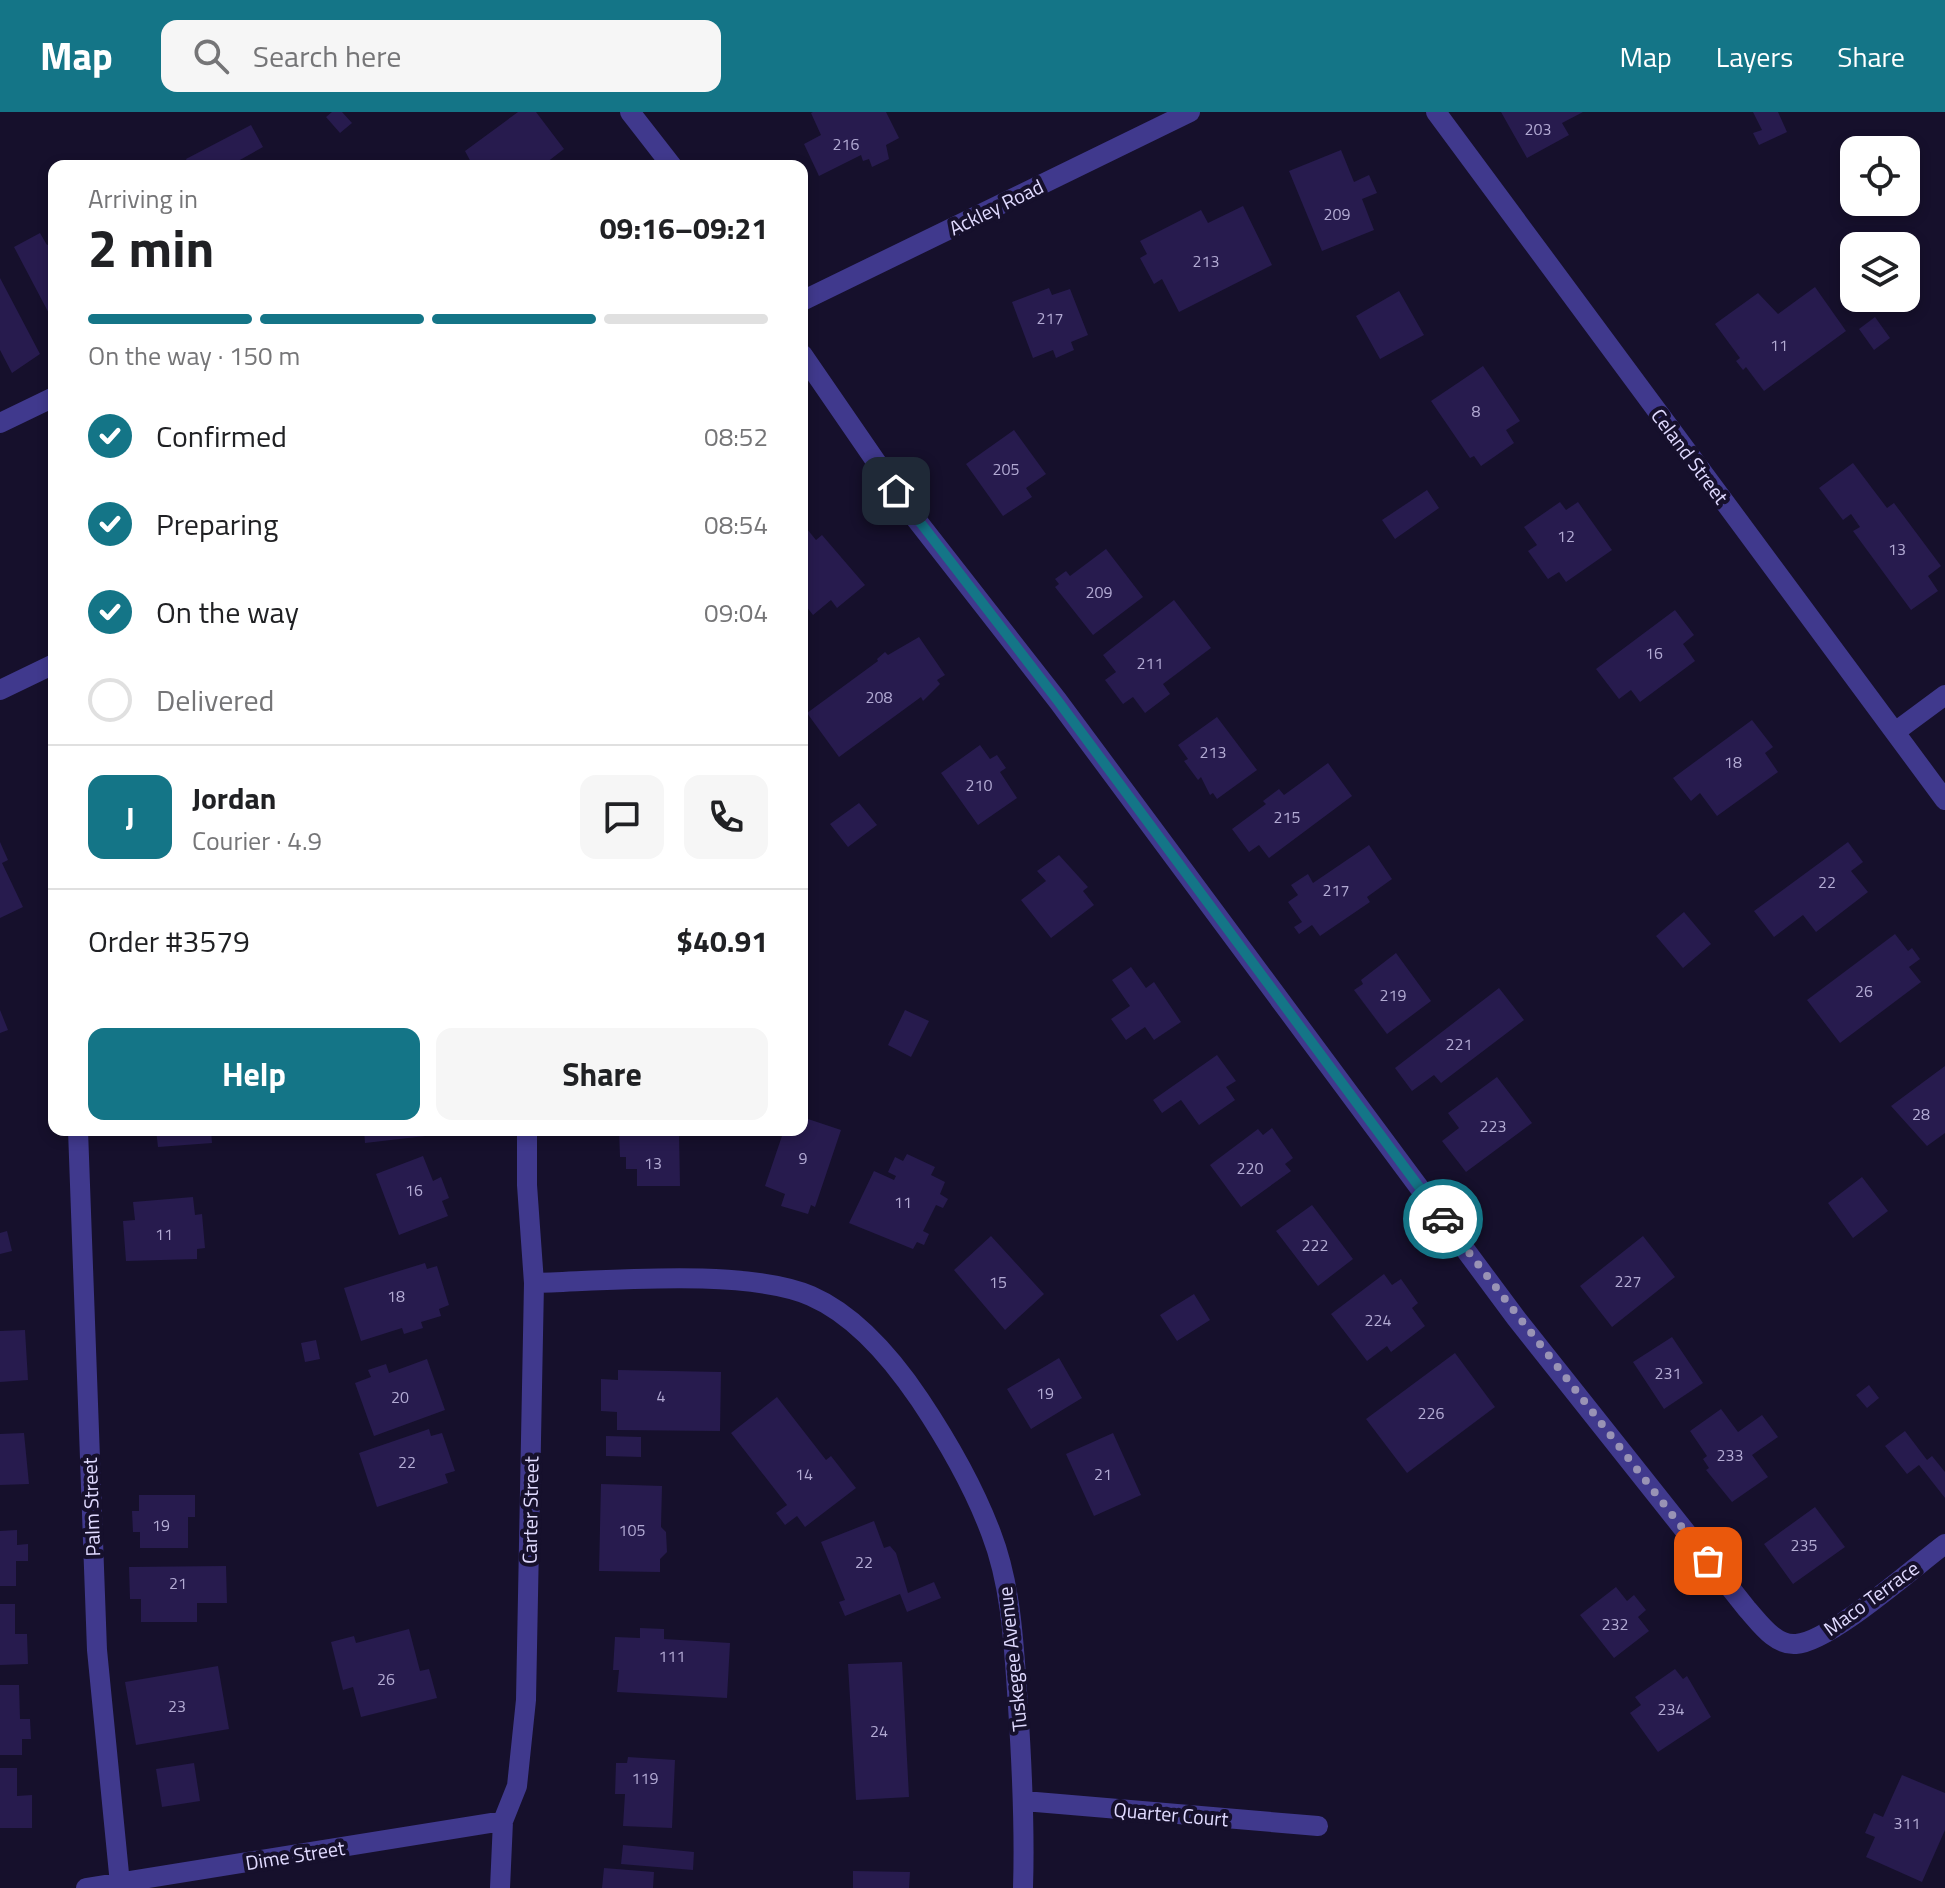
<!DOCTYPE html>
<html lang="en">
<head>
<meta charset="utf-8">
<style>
	:root { --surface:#fff; --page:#f6f6f6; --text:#202124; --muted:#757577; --line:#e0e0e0; --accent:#147587 }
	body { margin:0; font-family:"Titillium Web",sans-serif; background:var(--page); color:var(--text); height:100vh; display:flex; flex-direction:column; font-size:30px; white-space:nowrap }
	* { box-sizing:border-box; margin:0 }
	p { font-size:26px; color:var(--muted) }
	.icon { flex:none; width:44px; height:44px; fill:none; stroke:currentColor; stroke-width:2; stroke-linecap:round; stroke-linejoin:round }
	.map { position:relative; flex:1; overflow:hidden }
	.details { position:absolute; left:48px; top:48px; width:760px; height:976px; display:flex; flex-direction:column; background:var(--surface); border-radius:16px; box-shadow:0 4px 12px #0003 }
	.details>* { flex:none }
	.controls { position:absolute; left:1840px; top:24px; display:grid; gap:16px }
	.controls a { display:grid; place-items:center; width:80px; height:80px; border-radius:16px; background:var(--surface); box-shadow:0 4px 12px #0003; font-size:40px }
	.pin { position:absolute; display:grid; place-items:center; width:68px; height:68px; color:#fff; margin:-34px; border-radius:16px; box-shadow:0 4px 12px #0006 }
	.courier { position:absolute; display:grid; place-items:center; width:80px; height:80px; margin:-40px; border:6px solid #147587; border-radius:50%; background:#fff; color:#222; box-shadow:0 2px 10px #0007 }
	.overview em { font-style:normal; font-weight:700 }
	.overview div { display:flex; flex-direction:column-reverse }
	.overview { display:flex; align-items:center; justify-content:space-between; height:136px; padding:0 40px }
	h1 { font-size:52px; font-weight:700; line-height:60px }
	.bar { display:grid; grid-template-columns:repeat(4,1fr); gap:12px 8px; align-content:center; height:96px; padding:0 40px }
	.bar i { height:10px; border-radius:6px; background:var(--line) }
	.bar .current { background:var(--accent) }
	.bar p { grid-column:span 4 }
	.line { display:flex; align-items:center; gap:20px; padding:0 40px; border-top:2px solid var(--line) }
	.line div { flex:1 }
	.round { display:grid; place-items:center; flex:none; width:84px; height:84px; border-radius:16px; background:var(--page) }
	ol { padding:0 40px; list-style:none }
	li { display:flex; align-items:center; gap:24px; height:88px }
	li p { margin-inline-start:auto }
	li .icon { padding:8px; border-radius:50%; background:var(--accent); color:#fff; stroke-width:4 }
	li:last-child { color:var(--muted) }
	li i { width:44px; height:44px; border:4px solid var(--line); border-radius:50% }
	.button { display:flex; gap:16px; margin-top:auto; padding:16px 40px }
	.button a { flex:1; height:92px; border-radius:16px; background:var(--accent); color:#fff; font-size:32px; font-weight:700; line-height:92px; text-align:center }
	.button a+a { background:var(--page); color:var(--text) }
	header { display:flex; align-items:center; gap:48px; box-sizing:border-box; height:112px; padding:0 40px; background:var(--accent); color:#fff }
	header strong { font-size:38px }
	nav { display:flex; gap:44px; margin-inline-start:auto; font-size:28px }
	.search { width:560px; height:72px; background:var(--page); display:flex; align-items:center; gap:20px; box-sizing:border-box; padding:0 28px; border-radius:16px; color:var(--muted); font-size:30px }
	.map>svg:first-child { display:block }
	.building { fill:#271b4e }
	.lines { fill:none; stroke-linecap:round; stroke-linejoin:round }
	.minor { stroke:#40398d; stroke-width:20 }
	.done { stroke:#9993b5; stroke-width:8; stroke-dasharray:0 14.4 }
	.route { stroke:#147587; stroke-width:10 }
	.labels { text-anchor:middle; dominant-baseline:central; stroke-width:8; stroke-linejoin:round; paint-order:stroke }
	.number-label { font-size:16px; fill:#b2aad3 }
	.street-label { font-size:20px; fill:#e0daff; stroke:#16102c }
</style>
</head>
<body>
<header>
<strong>Map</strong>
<div class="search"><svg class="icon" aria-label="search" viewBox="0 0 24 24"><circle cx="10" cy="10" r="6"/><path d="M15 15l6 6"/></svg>Search here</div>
<nav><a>Map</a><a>Layers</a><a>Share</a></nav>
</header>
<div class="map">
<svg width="1945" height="1776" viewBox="0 0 1945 1776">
	<rect width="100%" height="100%" fill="#16102c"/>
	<path class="building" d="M332,0H342L352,11L340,21L326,5Z
		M518,0H536L564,37L542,54H473L465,39Z
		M813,0H886L899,26L886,33L889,47L872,55L869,47L863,49L861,43L819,64L804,32L821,23L811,1Z
		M1501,0H1583L1562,11L1569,23L1527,46Z
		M1753,0H1778L1787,20L1759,33L1753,21L1762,18Z
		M251,13L263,35L229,54H189L186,47Z
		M1341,38L1354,70L1369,63L1377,81L1362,87L1374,118L1322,139L1289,59Z
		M1243,94L1272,153L1179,200L1162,167L1154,172L1140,146L1147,142L1140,129L1201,98L1208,111Z
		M40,121L47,133L54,130V211L14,135Z
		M0,166L40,242L12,261L0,238Z
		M1815,175L1846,219L1764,279L1746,255L1743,258L1736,249L1740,246L1715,212L1758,181L1778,202Z
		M1049,176L1052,183L1070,177L1088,223L1071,230L1074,238L1056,246L1053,238L1033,246L1012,190Z
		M1399,179L1424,223L1380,247L1356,204Z
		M1875,205L1890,226L1874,238L1859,217Z
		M1483,254L1520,309L1506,318L1514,331L1481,354L1474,344L1470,346L1431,289Z
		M1014,318L1046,362L1026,376L1032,385L1003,404L966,352Z
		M1853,351L1887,396L1894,391L1941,454L1928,464L1938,479L1911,498L1853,419L1860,415L1851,402L1843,408L1819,376Z
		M1427,378L1439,396L1395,427L1382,408Z
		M1560,390L1566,398L1578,390L1612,438L1566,470L1559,460L1548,467L1528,439L1537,433L1524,415Z
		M807,417L816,428L822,423L865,473L837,496L831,488L813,503L802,489V421Z
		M1106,437L1143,485L1093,523L1055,475L1059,472L1055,467L1066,459L1070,464Z
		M1174,488L1211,536L1163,572L1170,582L1145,601L1133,585L1123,592L1105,568L1116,560L1103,543Z
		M1675,498L1694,523L1683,532L1695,549L1640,590L1631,578L1619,587L1596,557Z
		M919,525L945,563L937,568L940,572L923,589L921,585L839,645L807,601L878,549L877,547L885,540L888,543Z
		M1217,605L1257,658L1217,687L1213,681L1210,683L1201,665L1198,668L1184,649L1188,647L1178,633Z
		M1752,608L1773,635L1765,641L1778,660L1717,704L1700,681L1691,689L1673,666Z
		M980,633L990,647L997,643L1006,656L1000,660L1017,686L978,713L941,661Z
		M1328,651L1352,684L1269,746L1259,733L1249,740L1232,717L1266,692L1263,689L1279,677L1284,683Z
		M859,691L877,713L848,735L830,712Z
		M0,730L8,748L2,751L23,795L0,806Z
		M1848,730L1863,750L1851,759L1868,780L1816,820L1803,803L1774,825L1754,799Z
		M1369,733L1392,767L1367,785L1370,790L1320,824L1312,813L1299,822L1294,815L1302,810L1288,790L1298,783L1291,773L1308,762L1313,771Z
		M1059,743L1088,775L1083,779L1094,793L1051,826L1021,788L1046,769L1037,759Z
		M1684,800L1711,832L1683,856L1656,824Z
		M1895,822L1908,839L1912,836L1920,847L1909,855L1921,870L1840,931L1807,888Z
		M1396,841L1431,889L1387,922L1354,878L1363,872L1361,868Z
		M1131,855L1146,876L1154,870L1181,910L1154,928L1145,915L1126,928L1111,907L1130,894L1112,868Z
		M1499,876L1524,908L1441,971L1434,963L1412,979L1395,956Z
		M0,898L8,918L0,921Z
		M905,898L929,909L911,945L888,933Z
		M1217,943L1236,969L1226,975L1235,988L1199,1013L1181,988L1162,1001L1153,988Z
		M1945,954V1021L1927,1034L1891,994Z
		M1497,965L1532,1011L1466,1060L1442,1029L1459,1016L1448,1001Z
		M802,1005L841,1018L815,1095L811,1093L808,1102L781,1094L785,1082L765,1074L784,1018H802Z
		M1272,1016L1293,1046L1285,1052L1291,1059L1241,1095L1210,1053L1258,1017L1263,1023Z
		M156,1018H211L212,1031L158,1035Z
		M364,1018H433L434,1023L365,1031Z
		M619,1018H688V1021H679L680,1074H637V1057H626V1045H620Z
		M907,1042L935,1055L931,1063L945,1070L940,1082L948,1087L943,1096L936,1093L923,1119L929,1122L924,1133L917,1130L913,1137L849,1111L874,1059L894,1068L896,1064L888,1060L895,1045L903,1049Z
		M423,1044L433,1069L441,1065L449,1086L442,1089L448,1104L399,1123L376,1062Z
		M1862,1065L1888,1099L1853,1126L1828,1091Z
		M193,1085L195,1103L202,1102L205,1136L197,1137V1147L126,1149L123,1109L135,1108L133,1090Z
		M1312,1093L1353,1147L1318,1174L1276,1119Z
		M7,1119L12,1139L0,1142V1121Z
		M991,1124L1044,1182L1005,1218L954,1158Z
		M1643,1124L1675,1165L1612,1215L1580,1174Z
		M425,1151L427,1157L437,1154L449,1193L439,1197L441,1204L421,1210L423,1216L404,1222L402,1216L361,1229L344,1176Z
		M1384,1162L1392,1173L1401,1167L1418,1191L1412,1196L1425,1214L1391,1240L1387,1234L1367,1249L1331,1202Z
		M1194,1182L1210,1208L1177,1229L1160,1203Z
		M25,1218L28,1268L0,1270V1219Z
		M1672,1225L1703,1271L1664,1297L1633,1250Z
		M316,1228L320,1247L305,1250L301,1231Z
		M1455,1241L1495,1295L1407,1361L1366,1307Z
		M1059,1246L1082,1286L1031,1317L1007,1277Z
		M427,1247L445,1298L374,1324L355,1271L371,1265L368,1258L386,1252L389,1261Z
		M618,1258L721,1260L720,1319L617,1318V1300L601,1299V1267L618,1268Z
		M1869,1273L1879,1286L1867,1296L1856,1283Z
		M777,1285L826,1348L831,1344L856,1376L805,1415L797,1404L785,1413L776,1401L787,1393L731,1321Z
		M1721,1297L1738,1320L1762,1303L1778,1325L1752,1343L1768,1365L1732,1390L1706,1358L1709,1356L1703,1347L1707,1344L1690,1319Z
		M429,1317L431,1324L442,1321L455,1359L445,1362L448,1371L377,1395L359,1341Z
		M1905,1319L1927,1348L1932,1344L1945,1360V1386L1919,1353L1907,1362L1885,1334Z
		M24,1321L29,1372L0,1373V1322Z
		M1113,1321L1141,1383L1094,1404L1066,1342Z
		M606,1324L641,1325V1345L606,1344Z
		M601,1372L662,1374L661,1415L666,1420L667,1440L660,1447V1460L599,1459Z
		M139,1383H195V1405H188V1436H140V1420H133L132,1399H139Z
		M1815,1395L1845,1435L1793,1472L1764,1432Z
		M874,1409L884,1436L890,1434L896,1441L908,1481L934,1470L941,1486L907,1500L900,1482L845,1504L839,1490L845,1488L821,1430Z
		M17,1418V1433L28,1432V1449H16V1474H0V1419Z
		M226,1454L227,1491H197V1510H141V1487H130L129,1455Z
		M1616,1475L1627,1489L1634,1483L1646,1498L1638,1505L1649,1519L1614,1546L1580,1503Z
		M0,1492H15V1522H27L28,1552L0,1553Z
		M640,1516L664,1517V1527L730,1531L727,1586L617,1580L619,1558H613L615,1525L640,1526Z
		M409,1517L420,1559L429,1557L437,1586L361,1605L353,1575L343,1578L331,1530L354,1524L356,1531Z
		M902,1550L909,1685L856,1688L848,1552Z
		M218,1554L229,1617L136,1633L125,1570Z
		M1675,1557L1683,1567L1687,1564L1711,1605L1658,1640L1630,1601L1641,1593L1635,1585Z
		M0,1573H19L20,1607H30L31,1627H22V1643H0Z
		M628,1645L675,1648L672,1716L623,1714L625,1682H615L616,1651H627Z
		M194,1651L200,1689L162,1695L156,1657Z
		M0,1656H17V1684L32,1683V1716H0Z
		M1902,1663L1945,1681V1718L1922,1770L1866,1745L1875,1725L1865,1721L1874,1701L1883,1705Z
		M623,1733L694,1740L693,1758L621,1752Z
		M604,1756L654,1760L653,1776H602Z
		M853,1759L910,1760L909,1776H853Z"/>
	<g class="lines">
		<path class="minor" d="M630,0L672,54
			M1436,0L1945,688
			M802,189L1190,0
			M802,242L912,402L1058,589L1516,1206L1747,1497C1759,1510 1775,1534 1796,1532C1830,1530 1914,1455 1945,1432
			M0,311L54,285
			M0,578L54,552
			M1895,620L1945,583
			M78,1018L97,1538L120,1772
			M534,1171C606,1169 747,1156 811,1184C857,1204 893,1248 920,1288C948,1330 973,1373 991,1421C1012,1475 1014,1537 1018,1594C1022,1655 1025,1715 1023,1776
			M1024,1689L1318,1714
			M86,1776L503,1709
			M500,1776L503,1709L517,1674L526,1588L534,1171L527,1073V1018"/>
	</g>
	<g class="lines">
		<path class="done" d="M1443,1107L1708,1449"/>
		<path class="route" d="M896,379L1058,589L1443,1107"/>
	</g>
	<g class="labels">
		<g class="number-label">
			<text x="1538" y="17">203</text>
			<text x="846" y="32">216</text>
			<text x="1337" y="102">209</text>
			<text x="1206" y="149">213</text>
			<text x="1050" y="206">217</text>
			<text x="1779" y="233">11</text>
			<text x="1476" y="299">8</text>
			<text x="1006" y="357">205</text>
			<text x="1566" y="424">12</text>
			<text x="1897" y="437">13</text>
			<text x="1099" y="480">209</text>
			<text x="1654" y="541">16</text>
			<text x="1150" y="551">211</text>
			<text x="879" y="585">208</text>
			<text x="1213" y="640">213</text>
			<text x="1733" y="650">18</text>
			<text x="979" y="673">210</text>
			<text x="1287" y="705">215</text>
			<text x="1827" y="770">22</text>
			<text x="1336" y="778">217</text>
			<text x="1864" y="879">26</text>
			<text x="1393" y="883">219</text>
			<text x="1459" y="932">221</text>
			<text x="1921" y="1002">28</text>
			<text x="1493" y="1014">223</text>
			<text x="803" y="1046">9</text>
			<text x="653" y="1051">13</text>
			<text x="1250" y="1056">220</text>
			<text x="414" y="1078">16</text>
			<text x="903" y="1090">11</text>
			<text x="164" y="1122">11</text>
			<text x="1315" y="1133">222</text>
			<text x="1628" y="1169">227</text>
			<text x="998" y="1170">15</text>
			<text x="396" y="1184">18</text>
			<text x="1378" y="1208">224</text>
			<text x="1668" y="1261">231</text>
			<text x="1045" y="1281">19</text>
			<text x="661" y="1284">4</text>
			<text x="400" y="1285">20</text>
			<text x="1431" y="1301">226</text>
			<text x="1730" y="1343">233</text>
			<text x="407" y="1350">22</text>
			<text x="804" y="1362">14</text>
			<text x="1103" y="1362">21</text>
			<text x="161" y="1413">19</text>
			<text x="632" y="1418">105</text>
			<text x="1804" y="1433">235</text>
			<text x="864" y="1450">22</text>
			<text x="178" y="1471">21</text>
			<text x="1615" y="1512">232</text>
			<text x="672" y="1544">111</text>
			<text x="386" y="1567">26</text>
			<text x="177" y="1594">23</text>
			<text x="1671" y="1597">234</text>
			<text x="879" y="1619">24</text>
			<text x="645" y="1666">119</text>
			<text x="1907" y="1711">311</text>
		</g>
		<g class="street-label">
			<text transform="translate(996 95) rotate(-26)">Ackley Road</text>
			<text transform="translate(1690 344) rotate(53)">Celand Street</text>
			<text transform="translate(91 1395) rotate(-92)">Palm Street</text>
			<text transform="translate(530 1398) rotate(-89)">Carter Street</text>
			<text transform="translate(1871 1486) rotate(-36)">Maco Terrace</text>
			<text transform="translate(1012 1547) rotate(-96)">Tuskegee Avenue</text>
			<text transform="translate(1171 1702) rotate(5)">Quarter Court</text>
			<text transform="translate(295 1743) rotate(-9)">Dime Street</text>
		</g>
	</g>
</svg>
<div class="controls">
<a><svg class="icon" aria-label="locate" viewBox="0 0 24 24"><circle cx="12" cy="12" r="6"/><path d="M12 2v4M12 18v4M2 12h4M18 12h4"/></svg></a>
<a><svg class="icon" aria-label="layers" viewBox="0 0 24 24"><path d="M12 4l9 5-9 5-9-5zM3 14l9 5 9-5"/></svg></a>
</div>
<div class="pin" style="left:1708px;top:1449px;background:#ea580c"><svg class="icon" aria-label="bag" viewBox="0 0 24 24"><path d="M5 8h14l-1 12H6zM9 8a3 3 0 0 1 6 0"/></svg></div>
<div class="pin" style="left:896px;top:379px;background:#1f2937"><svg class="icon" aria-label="home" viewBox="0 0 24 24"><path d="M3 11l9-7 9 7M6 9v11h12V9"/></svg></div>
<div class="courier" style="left:1443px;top:1107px"><svg class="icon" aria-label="car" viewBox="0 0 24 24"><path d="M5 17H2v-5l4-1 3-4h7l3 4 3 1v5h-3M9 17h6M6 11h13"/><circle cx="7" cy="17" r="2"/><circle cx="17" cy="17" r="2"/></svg></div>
<section class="details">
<div class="overview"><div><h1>2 min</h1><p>Arriving in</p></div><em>09:16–09:21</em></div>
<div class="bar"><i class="current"></i><i class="current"></i><i class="current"></i><i></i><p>On the way · 150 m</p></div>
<ol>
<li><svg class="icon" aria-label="check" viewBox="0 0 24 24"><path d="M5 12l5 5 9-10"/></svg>Confirmed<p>08:52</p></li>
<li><svg class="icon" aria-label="check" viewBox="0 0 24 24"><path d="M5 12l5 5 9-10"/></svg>Preparing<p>08:54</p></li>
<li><svg class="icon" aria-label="check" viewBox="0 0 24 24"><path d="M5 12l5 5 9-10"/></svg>On the way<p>09:04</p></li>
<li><i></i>Delivered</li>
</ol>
<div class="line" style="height:144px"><b class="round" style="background:var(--accent);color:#fff">J</b><div><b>Jordan</b><p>Courier · 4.9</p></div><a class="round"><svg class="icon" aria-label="chat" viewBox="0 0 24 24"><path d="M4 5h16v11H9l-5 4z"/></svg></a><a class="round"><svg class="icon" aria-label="phone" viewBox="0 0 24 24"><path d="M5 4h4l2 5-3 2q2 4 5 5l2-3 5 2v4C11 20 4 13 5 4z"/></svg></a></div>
<div class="line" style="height:104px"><div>Order #3579</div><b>$40.91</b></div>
<div class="button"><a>Help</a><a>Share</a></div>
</section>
</div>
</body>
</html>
